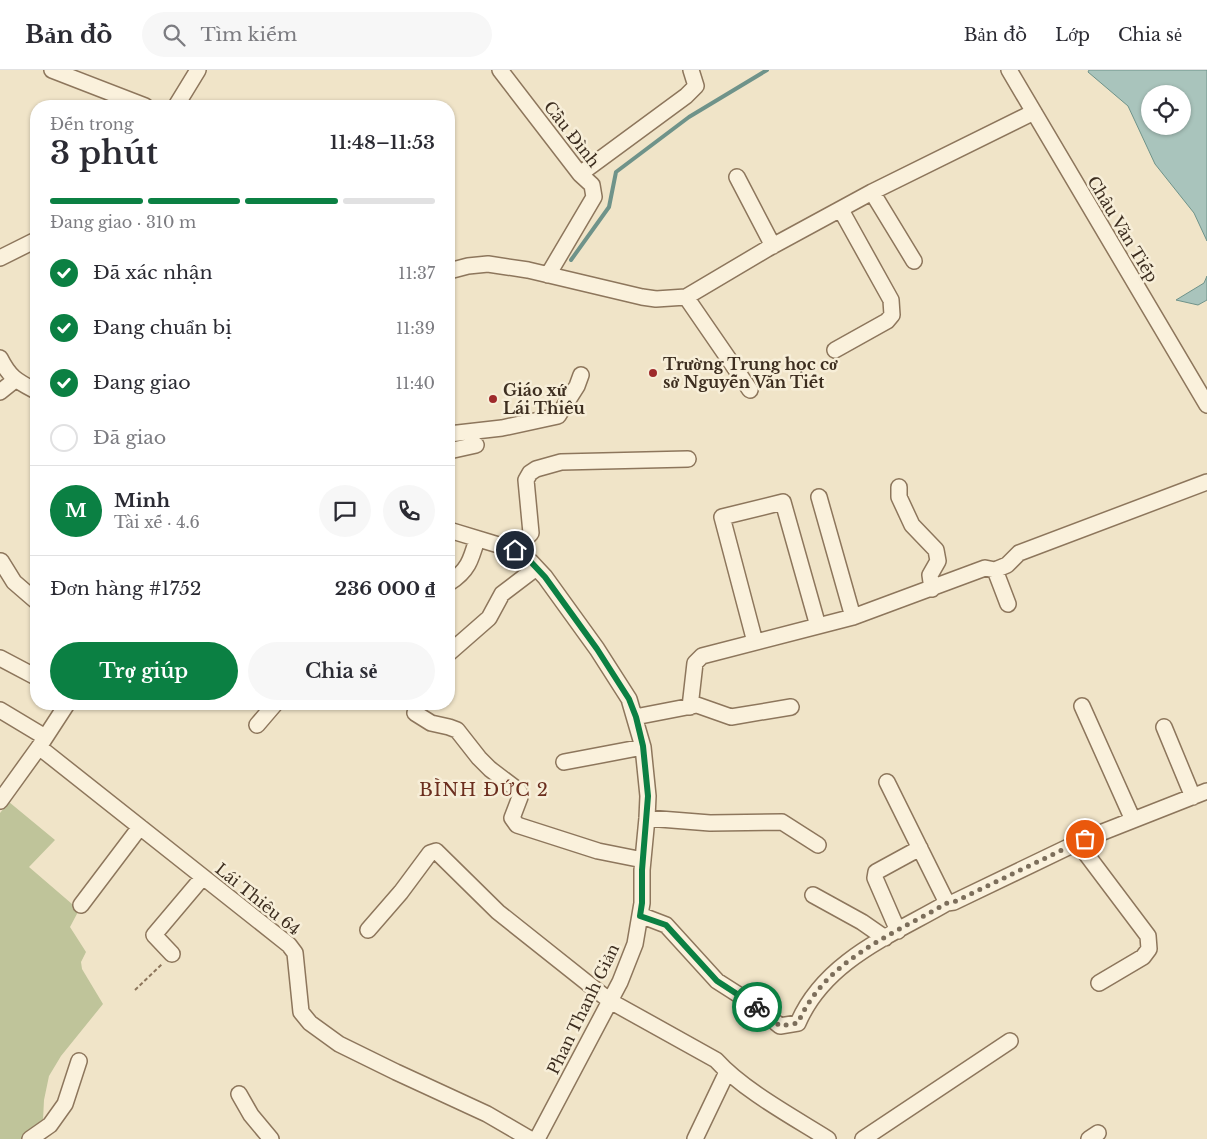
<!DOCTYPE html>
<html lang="vi">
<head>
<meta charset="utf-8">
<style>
	:root { --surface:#fff; --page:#f7f7f7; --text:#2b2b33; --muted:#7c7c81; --line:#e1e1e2; --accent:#0b8043 }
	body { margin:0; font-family:"Libre Baskerville",serif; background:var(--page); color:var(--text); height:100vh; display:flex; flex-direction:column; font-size:19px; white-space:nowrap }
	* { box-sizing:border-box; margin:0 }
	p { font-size:16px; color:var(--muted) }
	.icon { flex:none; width:28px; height:28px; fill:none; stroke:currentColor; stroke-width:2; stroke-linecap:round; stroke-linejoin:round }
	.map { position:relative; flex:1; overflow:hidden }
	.drawer { position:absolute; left:30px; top:30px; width:425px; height:610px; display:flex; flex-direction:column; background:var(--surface); border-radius:20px; box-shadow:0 1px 4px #0004 }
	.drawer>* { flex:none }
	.tools { position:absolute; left:1141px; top:15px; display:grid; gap:10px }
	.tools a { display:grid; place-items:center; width:50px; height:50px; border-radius:50%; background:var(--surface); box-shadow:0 1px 4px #0004; font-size:25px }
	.pin { position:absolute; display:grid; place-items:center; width:42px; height:42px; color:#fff; margin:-21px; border:2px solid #fff; border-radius:50%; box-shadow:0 1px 5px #0007 }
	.courier { position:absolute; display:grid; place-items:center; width:50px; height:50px; margin:-25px; border:4px solid #0b8043; border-radius:50%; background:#fff; color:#222; box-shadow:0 1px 6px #0007 }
	.head em { font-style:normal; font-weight:600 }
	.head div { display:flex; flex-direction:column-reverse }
	.head { display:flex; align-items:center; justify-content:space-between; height:85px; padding:0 20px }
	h1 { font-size:32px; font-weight:600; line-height:38px }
	.bar { display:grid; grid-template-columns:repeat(4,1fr); gap:8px 5px; align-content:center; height:60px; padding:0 20px }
	.bar i { height:6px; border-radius:4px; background:var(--line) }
	.bar .on { background:var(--accent) }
	.bar p { grid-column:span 4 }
	.line { display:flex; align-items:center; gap:12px; padding:0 20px; border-top:1px solid var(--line) }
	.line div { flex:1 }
	.round { display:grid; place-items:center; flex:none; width:52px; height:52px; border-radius:26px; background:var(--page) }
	ol { padding:0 20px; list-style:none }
	li { display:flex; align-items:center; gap:15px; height:55px }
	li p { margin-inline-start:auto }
	li .icon { padding:5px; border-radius:50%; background:var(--accent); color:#fff; stroke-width:4 }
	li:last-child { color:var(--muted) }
	li i { width:28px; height:28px; border:2px solid var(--line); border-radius:50% }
	.action { display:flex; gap:10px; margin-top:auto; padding:10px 20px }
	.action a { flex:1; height:58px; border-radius:30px; background:var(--accent); color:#fff; font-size:20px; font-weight:600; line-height:58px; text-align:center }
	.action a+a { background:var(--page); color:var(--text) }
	header { display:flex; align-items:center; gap:30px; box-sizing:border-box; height:70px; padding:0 25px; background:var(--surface); border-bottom:1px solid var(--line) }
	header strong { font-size:24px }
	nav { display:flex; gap:28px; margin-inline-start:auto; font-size:18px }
	.search { width:350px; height:45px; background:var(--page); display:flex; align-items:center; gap:12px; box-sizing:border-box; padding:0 18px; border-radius:28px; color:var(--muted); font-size:19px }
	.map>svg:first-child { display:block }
	.cemetery { fill:#bfc49a }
	.water { fill:#a9c4bc; stroke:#6f938a; fill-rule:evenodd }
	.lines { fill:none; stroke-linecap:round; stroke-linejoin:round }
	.stream { stroke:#6f938a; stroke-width:4 }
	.minor-casing { stroke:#8d765c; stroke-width:18 }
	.path { stroke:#8d765c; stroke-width:2; stroke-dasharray:4 2.5; stroke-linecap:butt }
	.minor { stroke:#faf1dc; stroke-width:15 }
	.done { stroke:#7c6e5b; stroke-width:5; stroke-dasharray:0 9 }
	.route { stroke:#0b8043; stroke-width:6 }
	.poi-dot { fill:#9e2a2b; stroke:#f7eed8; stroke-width:2 }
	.labels { text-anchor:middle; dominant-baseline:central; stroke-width:5; stroke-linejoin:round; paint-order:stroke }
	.street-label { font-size:16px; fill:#3d2e20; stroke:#f7eed8 }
	.poi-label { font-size:16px; font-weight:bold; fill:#3d2e20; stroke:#f7eed8; text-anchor:start }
	.neighbourhood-label { font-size:18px; letter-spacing:1px; fill:#6b2e1e; stroke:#f7eed8 }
</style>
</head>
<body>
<header>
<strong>Bản đồ</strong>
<div class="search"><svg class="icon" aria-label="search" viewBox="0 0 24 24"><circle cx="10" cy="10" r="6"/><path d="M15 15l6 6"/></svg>Tìm kiếm</div>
<nav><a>Bản đồ</a><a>Lớp</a><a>Chia sẻ</a></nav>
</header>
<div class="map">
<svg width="1207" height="1069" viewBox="0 0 1207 1069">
	<rect width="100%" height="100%" fill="#f0e4c8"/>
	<path class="cemetery" d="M9,732L55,770L29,797L79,840L70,857L86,882L81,892L82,899L103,934L61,986L49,1006L44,1030L43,1050L26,1069H0V743Z"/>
	<path class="water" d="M1089,0H1207V171L1194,143L1155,94L1128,36L1088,2ZM1150,24H1182V56H1150Z
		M1207,206V230L1198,235L1176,230L1204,213Z"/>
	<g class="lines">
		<path class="stream" d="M571,190L609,137L616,102L689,47L767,0"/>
		<g class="minor-casing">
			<path id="minor" d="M52,0L145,36
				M500,0L580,104L592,115L594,127L548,205
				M1009,0L1207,335
				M176,36L198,0
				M580,104L686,26L696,16L691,0
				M737,107L773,176
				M872,122L914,191
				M0,188L36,170
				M449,201L468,196L488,194L528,200L642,227L656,229L686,227L767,179L872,122L1034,42
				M686,227L750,320
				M835,280L887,251L892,245L891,230L841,140
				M0,288C10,308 17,311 36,321
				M0,322L15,310
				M449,364L502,358L558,346L577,316L581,305
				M449,381L476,375
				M899,417V427L912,455L936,480L938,491L930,505L932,519
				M819,427L853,547
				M449,460L515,480L530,491L545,507L597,579L629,629L643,677L648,726L647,748L642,800V833L635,874L620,912L537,1069
				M515,480L531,463L526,410L530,403L536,399L561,392L688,389
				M1,491L14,512L36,531
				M995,500L1007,495L1019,483L1207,412
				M449,513C468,501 471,490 477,469
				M755,572L722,447L783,432L818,556
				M449,583L489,548L502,524L536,498
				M0,588L36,607
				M1082,636L1133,750
				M690,637L695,593L702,586L853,547L985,498L995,500L1008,534
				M0,640L45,667
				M415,643L431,653L449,657L457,660L479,688L490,699L519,721L520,727L512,748L517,755L598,781L643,790
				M635,647L697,635L731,647L791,637
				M257,655L275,634
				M1164,657L1193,727
				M39,677L289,875L295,883L301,942L310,953L339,974L396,1002L487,1044L530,1069
				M564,692L643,677
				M887,712L947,833
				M0,731L39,677L67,634
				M647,748L710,753L782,752L818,775
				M1078,773L1148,866L1149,879L1143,887L1099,913
				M813,825L862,852L885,868
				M81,835L140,757
				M640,845L666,855L717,911L753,934L780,956L798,953C825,890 892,865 947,833L954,832L1085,769L1207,721
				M368,860L401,822L430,783L436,781L498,842L610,931L716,990C743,1020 793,1047 828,1069
				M898,861L875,808L876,802L920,778
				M172,884L154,865L203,807
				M239,1024L251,1045L271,1069
				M30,1069L50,1055L65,1034L79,991
				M695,1069L727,1002
				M863,1069L1010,971
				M1089,1069L1098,1063"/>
		</g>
		<path class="path" d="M135,920L162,894"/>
		<use href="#minor" class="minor"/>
	</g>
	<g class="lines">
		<path class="done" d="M757,937L780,956L798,953C825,890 892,865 947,833L954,832L1085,769"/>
		<path class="route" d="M515,480L530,491L545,507L597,579L629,629L636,647L643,676L648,726L642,800V833L640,846L666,855L717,911L757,937"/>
	</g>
	<g class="poi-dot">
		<circle cx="653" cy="303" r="5"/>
		<circle cx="493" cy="329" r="5"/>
	</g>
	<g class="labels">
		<g class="street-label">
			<text transform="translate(572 64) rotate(52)">Cầu Đình</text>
			<text transform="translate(1123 159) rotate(59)">Châu Văn Tiếp</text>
			<text transform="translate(258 829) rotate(39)">Lái Thiêu 64</text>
			<text transform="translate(583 939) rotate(-64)">Phan Thanh Giản</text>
		</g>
		<g class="poi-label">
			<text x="663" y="294">Trường Trung học cơ<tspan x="663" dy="18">sở Nguyễn Văn Tiết</tspan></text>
			<text x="503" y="320">Giáo xứ<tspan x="503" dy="18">Lái Thiêu</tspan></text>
		</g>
		<g class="neighbourhood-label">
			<text x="484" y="720">BÌNH ĐỨC 2</text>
		</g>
	</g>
</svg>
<div class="tools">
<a><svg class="icon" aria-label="locate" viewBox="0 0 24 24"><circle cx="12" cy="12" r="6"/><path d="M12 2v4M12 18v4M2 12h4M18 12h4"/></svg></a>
</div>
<div class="pin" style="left:1085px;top:769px;background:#ea580c"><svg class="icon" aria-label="bag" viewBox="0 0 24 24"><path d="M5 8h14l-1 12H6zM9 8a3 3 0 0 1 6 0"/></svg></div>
<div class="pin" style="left:515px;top:480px;background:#1f2937"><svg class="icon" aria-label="home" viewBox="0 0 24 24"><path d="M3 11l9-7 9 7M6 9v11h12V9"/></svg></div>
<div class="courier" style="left:757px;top:937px"><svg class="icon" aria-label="bike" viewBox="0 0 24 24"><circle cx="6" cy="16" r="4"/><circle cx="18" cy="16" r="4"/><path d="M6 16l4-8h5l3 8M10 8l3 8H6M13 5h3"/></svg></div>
<section class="drawer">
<div class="head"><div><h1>3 phút</h1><p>Đến trong</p></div><em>11:48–11:53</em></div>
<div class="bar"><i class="on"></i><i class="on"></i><i class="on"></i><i></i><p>Đang giao · 310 m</p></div>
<ol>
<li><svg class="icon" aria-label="check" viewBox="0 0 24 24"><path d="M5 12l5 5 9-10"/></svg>Đã xác nhận<p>11:37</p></li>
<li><svg class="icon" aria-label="check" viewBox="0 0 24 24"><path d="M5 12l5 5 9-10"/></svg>Đang chuẩn bị<p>11:39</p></li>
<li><svg class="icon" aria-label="check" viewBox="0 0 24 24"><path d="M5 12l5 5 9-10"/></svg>Đang giao<p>11:40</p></li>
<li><i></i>Đã giao</li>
</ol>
<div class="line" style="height:90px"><b class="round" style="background:var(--accent);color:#fff">M</b><div><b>Minh</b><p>Tài xế · 4.6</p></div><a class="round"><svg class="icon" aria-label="chat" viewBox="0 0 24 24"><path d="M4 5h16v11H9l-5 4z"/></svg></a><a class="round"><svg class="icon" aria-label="phone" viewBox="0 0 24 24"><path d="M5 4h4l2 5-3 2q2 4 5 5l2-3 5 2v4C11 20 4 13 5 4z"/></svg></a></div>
<div class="line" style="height:65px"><div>Đơn hàng #1752</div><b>236 000 ₫</b></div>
<div class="action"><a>Trợ giúp</a><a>Chia sẻ</a></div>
</section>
</div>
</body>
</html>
